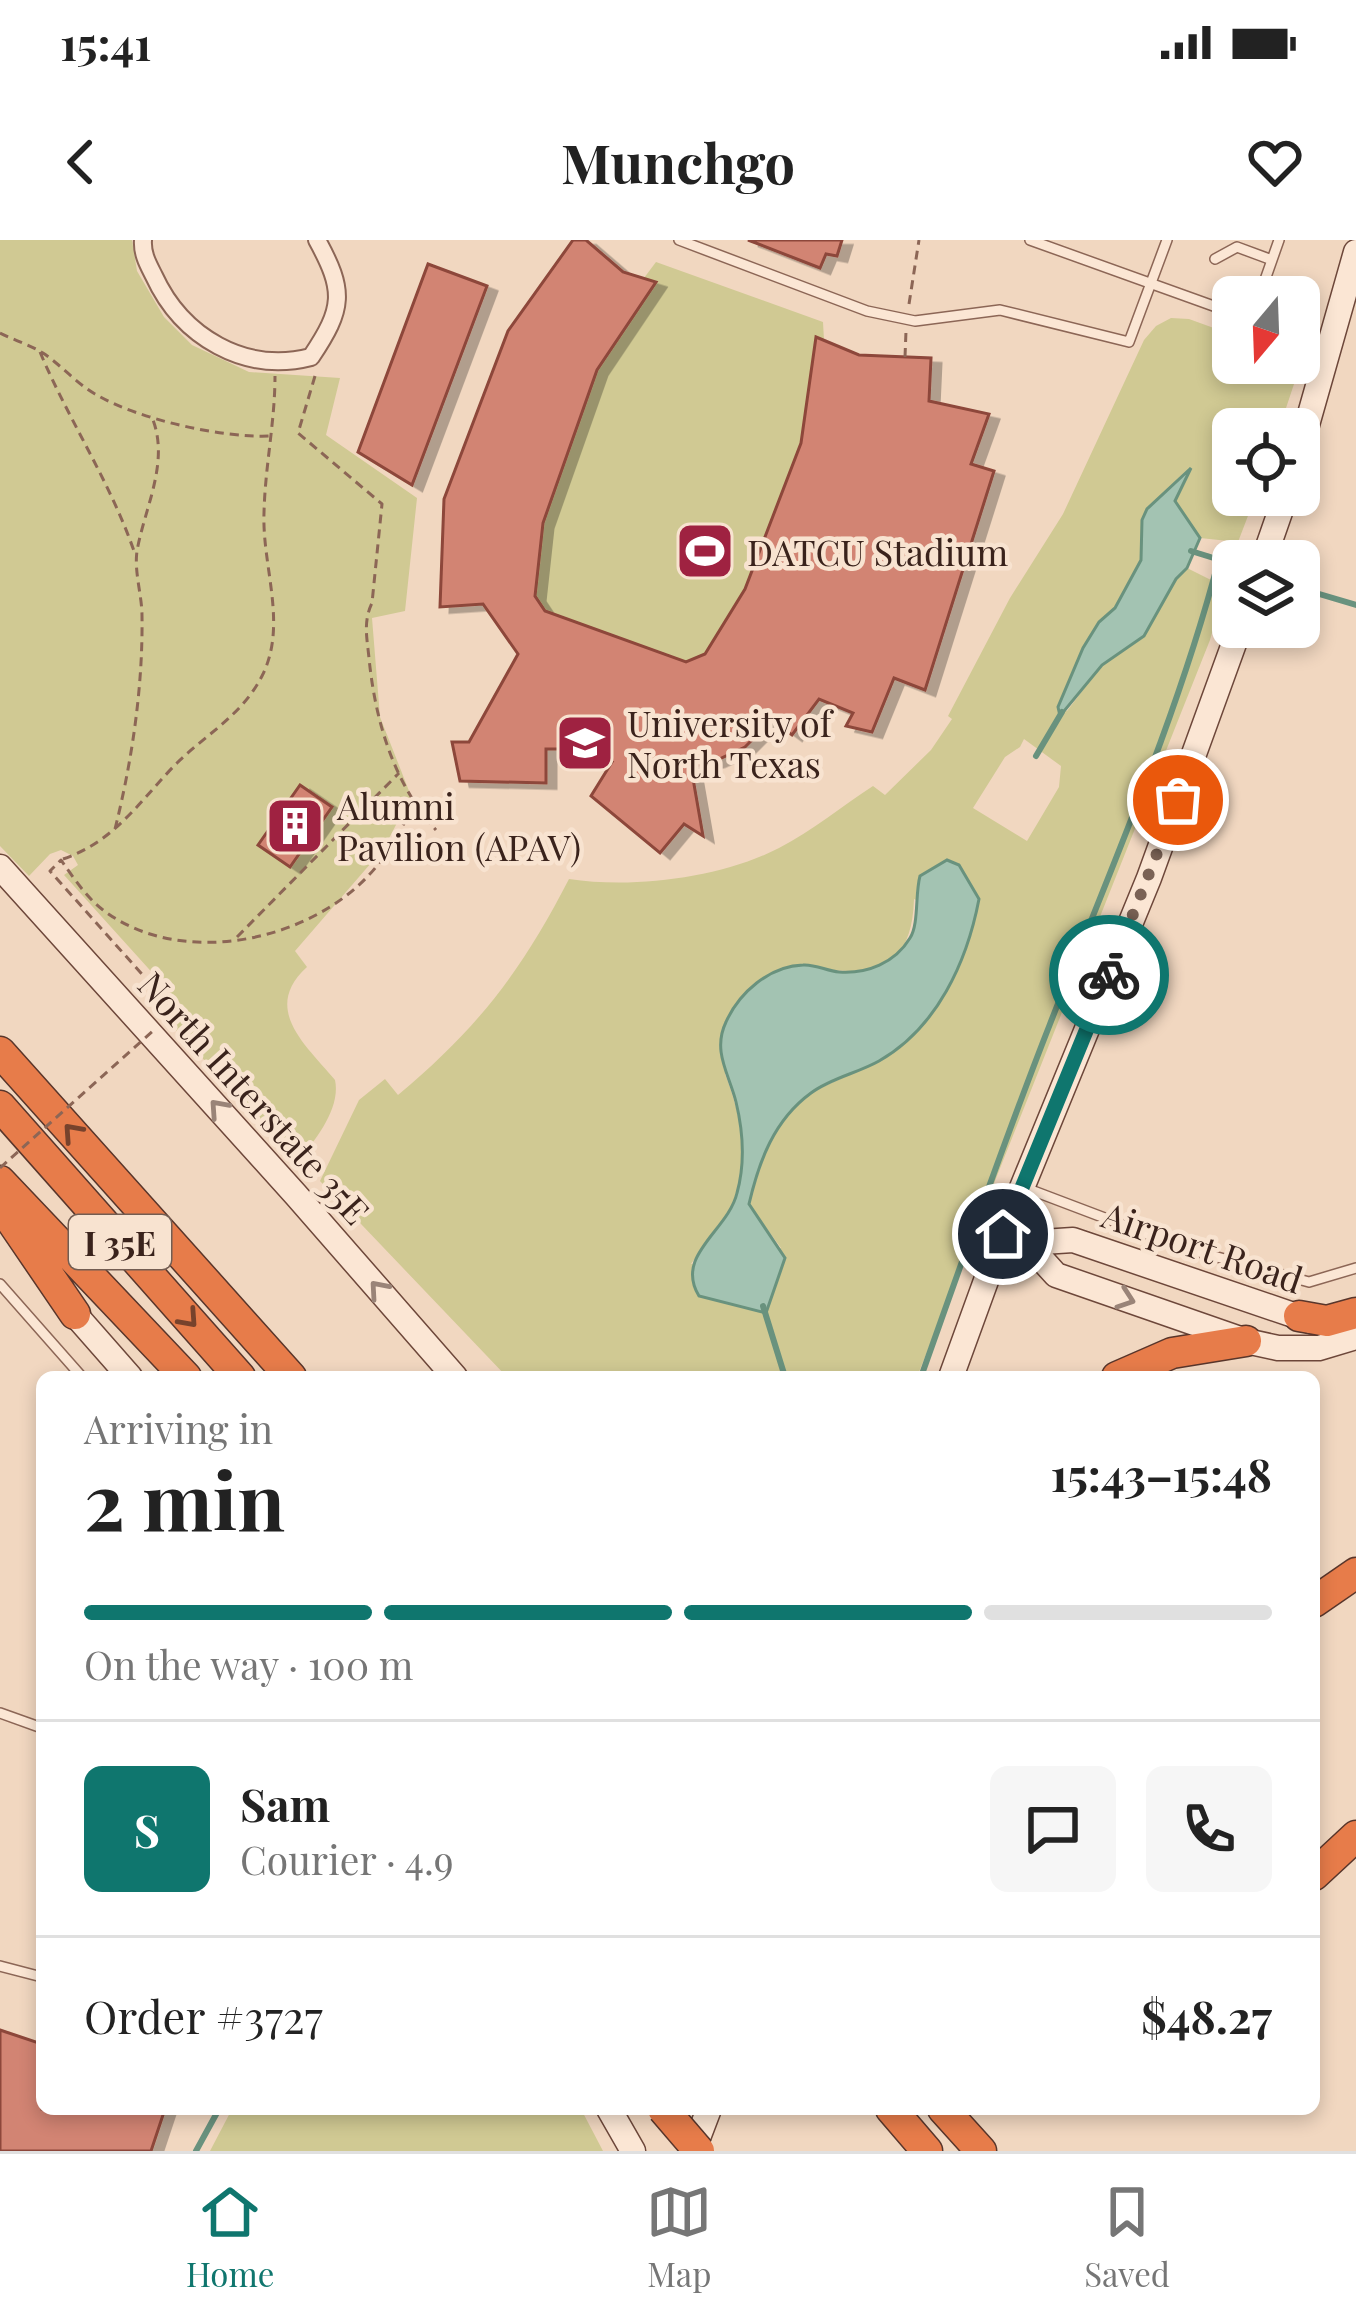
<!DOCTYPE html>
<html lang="en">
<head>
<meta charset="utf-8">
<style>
	:root { --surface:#fff; --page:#f6f6f6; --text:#222; --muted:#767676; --line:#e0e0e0; --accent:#0f766e }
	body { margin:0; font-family:"Playfair Display",serif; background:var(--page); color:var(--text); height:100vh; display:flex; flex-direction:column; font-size:45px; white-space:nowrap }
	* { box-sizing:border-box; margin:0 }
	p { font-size:39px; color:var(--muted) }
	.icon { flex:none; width:66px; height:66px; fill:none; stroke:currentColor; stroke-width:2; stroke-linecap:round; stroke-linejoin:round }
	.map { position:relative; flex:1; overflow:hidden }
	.panel { position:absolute; left:36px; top:1131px; width:1284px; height:744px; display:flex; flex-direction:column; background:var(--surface); border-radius:18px; box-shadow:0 6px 18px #0003 }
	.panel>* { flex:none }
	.needle { width:78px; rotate:199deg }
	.fabs { position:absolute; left:1212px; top:36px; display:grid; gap:24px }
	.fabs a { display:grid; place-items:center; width:108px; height:108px; border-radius:18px; background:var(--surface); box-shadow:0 6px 18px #0003; font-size:60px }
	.pin { position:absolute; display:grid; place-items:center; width:102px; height:102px; color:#fff; margin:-51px; border:6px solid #fff; border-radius:50%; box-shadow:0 3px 12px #0007 }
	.courier { position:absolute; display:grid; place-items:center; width:120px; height:120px; margin:-60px; border:9px solid #0f766e; border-radius:50%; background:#fff; color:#222; box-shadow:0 3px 15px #0007 }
	.summary em { font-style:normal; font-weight:700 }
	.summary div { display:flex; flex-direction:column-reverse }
	.summary { display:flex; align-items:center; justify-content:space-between; height:204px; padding:0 48px }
	h1 { font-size:78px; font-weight:700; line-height:90px }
	.bar { display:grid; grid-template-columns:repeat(4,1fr); gap:18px 12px; align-content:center; height:144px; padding:0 48px }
	.bar i { height:15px; border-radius:9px; background:var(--line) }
	.bar .active { background:var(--accent) }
	.bar p { grid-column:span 4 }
	.line { display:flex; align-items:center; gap:30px; padding:0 48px; border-top:3px solid var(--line) }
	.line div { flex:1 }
	.round { display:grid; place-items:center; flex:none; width:126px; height:126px; border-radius:18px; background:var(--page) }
	.status { display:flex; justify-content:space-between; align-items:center; height:84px; padding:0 60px; background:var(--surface); direction:ltr }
	.status svg { height:33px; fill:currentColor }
	header { display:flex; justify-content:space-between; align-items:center; height:156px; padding:0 48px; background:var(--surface); font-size:54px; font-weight:700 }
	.tab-bar { display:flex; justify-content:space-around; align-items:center; height:168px; border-top:3px solid var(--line); background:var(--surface); font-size:33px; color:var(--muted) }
	.tab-bar a { display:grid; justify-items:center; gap:6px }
	.tab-bar .active { color:var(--accent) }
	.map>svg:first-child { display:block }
	.green { fill:#d0c993; fill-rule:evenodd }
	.water { fill:#a3c3b2; stroke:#69927e; stroke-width:3 }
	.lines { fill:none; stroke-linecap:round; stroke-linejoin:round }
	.stream { stroke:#69927e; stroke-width:6 }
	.building { fill:#d28473; stroke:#8d473a; stroke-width:3; filter:url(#shadow) }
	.lane-casing { stroke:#8c6656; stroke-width:12 }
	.street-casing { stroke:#8c6656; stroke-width:20 }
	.secondary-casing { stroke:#6d473a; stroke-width:27 }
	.highway-casing { stroke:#59362b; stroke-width:33 }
	.path { stroke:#8c6656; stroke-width:3; stroke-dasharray:9 6; stroke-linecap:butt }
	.lane { stroke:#fbe6d4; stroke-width:9 }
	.street { stroke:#fbe6d4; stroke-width:16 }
	.secondary { stroke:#fbe6d4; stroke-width:24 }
	.highway { stroke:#e77c4a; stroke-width:30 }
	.highway-bridge-casing { stroke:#59362b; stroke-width:33; stroke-linecap:butt }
	.path-bridge { stroke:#8c6656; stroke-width:3; stroke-dasharray:9 6; stroke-linecap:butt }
	.highway-bridge { stroke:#e77c4a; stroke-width:30 }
	.oneway { stroke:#9a8478 }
	.oneway2 { stroke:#77422c }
	.done { stroke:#7a6255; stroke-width:12; stroke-dasharray:0 21.6 }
	.route { stroke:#0f766e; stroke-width:15 }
	.labels { text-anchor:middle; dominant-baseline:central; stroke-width:9; stroke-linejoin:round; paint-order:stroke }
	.shield { fill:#f8e3d0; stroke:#735d52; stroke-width:3 }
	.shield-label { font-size:33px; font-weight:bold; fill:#3a231c }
	.poi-label { font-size:36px; fill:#3a231c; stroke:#f8e3d0; text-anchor:start }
	.street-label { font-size:36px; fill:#3a231c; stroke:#f8e3d0 }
</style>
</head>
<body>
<div class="status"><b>15:41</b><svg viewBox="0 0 49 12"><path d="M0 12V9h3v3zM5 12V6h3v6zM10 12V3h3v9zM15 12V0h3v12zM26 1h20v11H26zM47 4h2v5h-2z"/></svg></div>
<header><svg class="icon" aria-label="back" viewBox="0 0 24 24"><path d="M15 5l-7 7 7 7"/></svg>Munchgo<svg class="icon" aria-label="heart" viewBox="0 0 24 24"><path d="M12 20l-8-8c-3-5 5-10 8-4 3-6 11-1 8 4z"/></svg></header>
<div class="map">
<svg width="1356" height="1911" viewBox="0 0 1356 1911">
	<defs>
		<filter id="shadow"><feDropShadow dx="10" dy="5.5" stdDeviation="0" flood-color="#0004"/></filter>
	</defs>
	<rect width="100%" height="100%" fill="#f1d7c0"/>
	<path class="green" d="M0,0H132L137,31L164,77L192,105L249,132L340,138L326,195L417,258L405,371L372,378L380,477L411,556L384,608L295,711L307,727C261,769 306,805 335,840C341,868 316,899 299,920L169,783L185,769L64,635L78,625L73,616L61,610L50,614L29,636L0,606Z
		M573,0H586L623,32L644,38L656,22L823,82L824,100L859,115L931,118L929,167L941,163L989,174L971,223L994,231L925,450L894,438L872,492L846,486L852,473L819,459L792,495L772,480L745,507L692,527L703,596L684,584L660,613L591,556L610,526C590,510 570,509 546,509V543L460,541L452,502L469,501L518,414L483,364L440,367L444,259L508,91Z
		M1171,78L1189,79L1233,95V123H1294L1296,138L1279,189H1233V255H1256L1238,302L1200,298L1175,261L1142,280L1141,320L1115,368L1099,382L1083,408L1058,467L1067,471L1102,425L1144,396L1176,339L1187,328L1225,347L1210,400L917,1137H507L320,941L359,860L385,839L398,855C478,788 521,732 569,639C633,649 721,638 779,608C812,591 842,566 873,546L885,555L931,510L952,479L948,476L1010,358L1063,274L1144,100L1156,86ZM1024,499L1061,526L1059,547L1027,601L973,568L1005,517L1020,507ZM914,659L973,688L941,761L879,821L812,852L781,882L766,909L749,964L781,1008L691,1024C705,1004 722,984 734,962C754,926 739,870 725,834L803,725C867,738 912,735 914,659Z
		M232,1869H581L603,1911H210Z"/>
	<path class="water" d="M1191,228L1175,261L1200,298L1187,328L1176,339L1144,396L1102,425L1060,476L1058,467L1083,408L1099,382L1115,368L1141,320L1142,280L1147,269Z
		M947,620L959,625L979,659C967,722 937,788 879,821C858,833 831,838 811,853C774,880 759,921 749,964L785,1018L766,1073L699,1056C674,1015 728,991 737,953C745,924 743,891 736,862C729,834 712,811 726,782C739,753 769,726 803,725C815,724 827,731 839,732C867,734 895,723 910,698C919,684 915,654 920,636Z"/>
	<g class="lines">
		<path class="stream" d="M1191,311L1233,324
			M1299,348L1356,365
			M1036,516L1062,472
			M763,1066L785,1137
			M921,1137C963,1019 1004,901 1050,784C1110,630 1177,479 1219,319
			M196,1911L219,1869"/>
	</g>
	<path class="building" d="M573,0H586L623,32L656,42L597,130L543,283L535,356L545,371L686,422L705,414L745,349L801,203L816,97L859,115L931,118L929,161L989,174L971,224L994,231L925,450L894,438L872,492L846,486L853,473L819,459L792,495L772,480L745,507L715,521L691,527L703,596L684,584L660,613L591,556L612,522L578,509H546V543L460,541L452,502H469L518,414L483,364L440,367L444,259L508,91Z
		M748,0H842L837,16L826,14L820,28Z
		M428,24L487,46L412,245L358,212Z
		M300,545L332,567L290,627L258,605Z
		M0,1790L42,1804V1869H165L151,1911H0Z"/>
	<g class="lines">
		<g class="lane-casing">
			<path id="lane" d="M679,0L867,71L915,81L1000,70L1129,102L1167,0
				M1030,0L1233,73
				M1215,19L1237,7L1272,20
				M1259,57L1279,0
				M1299,96L1327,105
				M1023,947L1184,1008L1309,1042L1356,1028
				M0,1044L82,1137
				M0,1473L42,1488
				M0,1726L42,1737"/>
		</g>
		<g class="street-casing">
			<path id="street" d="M143,0C142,14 148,24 154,36C182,97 245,134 311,117C344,68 345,51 317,0"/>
		</g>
		<g class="secondary-casing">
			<path id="secondary" d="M1299,213L1356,12
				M1263,321L1286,255
				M0,627L296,955L455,1137
				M1003,994L1027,1003L1056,1035L1246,1101L1278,1108H1319L1356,1097
				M1027,1003L1073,1000L1311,1081
				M65,1063L130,1137
				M951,1137L1003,994L1149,638L1240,387
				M609,1869L633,1911
				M693,1911L709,1869"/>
		</g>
		<g class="highway-casing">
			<path id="highway" d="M0,812L291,1137
				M0,866L240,1137
				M0,941L186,1137
				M0,964L75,1074
				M1299,1076L1327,1081L1356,1073
				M1117,1137L1172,1113L1246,1101
				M1314,1362L1356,1333
				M1314,1635L1356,1596
				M891,1869L927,1911
				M943,1869L981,1911"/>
		</g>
		<path class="path" d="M909,64L919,0
			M0,93C14,100 30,105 43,113C61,125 76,143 95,154C137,179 221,198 269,196
			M40,112C69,181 111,243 135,314
			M905,117L906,91
			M315,136L298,193L382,264L372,363C363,382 367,398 369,418C375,479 393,543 436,590
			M115,589C132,521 143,447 142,376C142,355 134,332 137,311C145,266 171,220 151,175
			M63,619C113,602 138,564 173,527C204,495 241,477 262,436C288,385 262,327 264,273C265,227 275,182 275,136
			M237,697L399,533
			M165,779L173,769L50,631L61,620C73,637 86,657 103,670C179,728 306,703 369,635C388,615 401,588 415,564"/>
		<use href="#lane" class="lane"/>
		<use href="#street" class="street"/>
		<use href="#secondary" class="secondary"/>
		<use href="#highway" class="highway"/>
		<g class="highway-bridge-casing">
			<path id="highway-bridge" d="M663,1869L699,1911"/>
		</g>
		<path class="path-bridge" d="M0,928L155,789"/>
		<use href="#highway-bridge" class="highway-bridge"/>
	</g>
	<defs><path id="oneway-chevron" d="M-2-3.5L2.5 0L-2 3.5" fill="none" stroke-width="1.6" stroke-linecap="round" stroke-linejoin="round" transform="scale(3)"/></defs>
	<g class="oneway">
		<use href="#oneway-chevron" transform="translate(218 868) rotate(-132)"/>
		<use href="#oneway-chevron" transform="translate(378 1049) rotate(-131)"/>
		<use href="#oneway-chevron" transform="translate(1126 1059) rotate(19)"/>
	</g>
	<g class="oneway2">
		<use href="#oneway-chevron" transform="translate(72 892) rotate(-132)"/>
		<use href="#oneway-chevron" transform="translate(189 1079) rotate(48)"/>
	</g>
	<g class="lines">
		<path class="done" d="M1109,735L1178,560"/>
		<path class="route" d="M1003,994L1109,735"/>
	</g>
	<defs>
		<g id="stadium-square" transform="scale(3)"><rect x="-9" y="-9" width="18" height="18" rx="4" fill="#9f2241" stroke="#f8e3d0"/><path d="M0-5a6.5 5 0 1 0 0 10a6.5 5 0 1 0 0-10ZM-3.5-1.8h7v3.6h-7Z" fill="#fff"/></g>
		<g id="university-square" transform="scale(3)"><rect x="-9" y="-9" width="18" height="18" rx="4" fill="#9f2241" stroke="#f8e3d0"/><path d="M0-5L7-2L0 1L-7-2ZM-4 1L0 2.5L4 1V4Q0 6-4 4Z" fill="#fff"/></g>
		<g id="building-square" transform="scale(3)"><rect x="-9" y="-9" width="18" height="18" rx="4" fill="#9f2241" stroke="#f8e3d0"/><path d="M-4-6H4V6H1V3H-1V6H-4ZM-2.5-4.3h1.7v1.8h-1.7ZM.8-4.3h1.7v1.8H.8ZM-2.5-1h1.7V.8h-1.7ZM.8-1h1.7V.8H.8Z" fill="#fff"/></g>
	</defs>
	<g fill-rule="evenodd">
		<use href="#stadium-square" x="705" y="311"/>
		<use href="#university-square" x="585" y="503"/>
		<use href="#building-square" x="295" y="586"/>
	</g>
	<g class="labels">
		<rect class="shield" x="69" y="975" width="102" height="54" rx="9"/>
		<g class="shield-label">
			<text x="120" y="1002">I 35E</text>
		</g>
		<g class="poi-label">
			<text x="747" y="311">DATCU Stadium</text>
			<text x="627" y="482">University of<tspan x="627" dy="41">North Texas</tspan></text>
			<text x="337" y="565">Alumni<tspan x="337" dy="41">Pavilion (APAV)</tspan></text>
		</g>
		<g class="street-label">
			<text transform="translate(255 857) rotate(48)">North Interstate 35E</text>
			<text transform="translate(1203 1006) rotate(19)">Airport Road</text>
		</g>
	</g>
</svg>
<div class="fabs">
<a><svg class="needle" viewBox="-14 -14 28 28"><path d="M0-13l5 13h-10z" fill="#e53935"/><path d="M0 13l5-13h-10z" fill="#767676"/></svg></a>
<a><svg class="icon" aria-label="locate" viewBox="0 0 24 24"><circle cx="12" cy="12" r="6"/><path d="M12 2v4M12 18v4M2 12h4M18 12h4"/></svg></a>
<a><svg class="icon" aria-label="layers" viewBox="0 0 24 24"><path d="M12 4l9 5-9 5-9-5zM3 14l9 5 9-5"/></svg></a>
</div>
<div class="pin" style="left:1178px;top:560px;background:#ea580c"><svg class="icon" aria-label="bag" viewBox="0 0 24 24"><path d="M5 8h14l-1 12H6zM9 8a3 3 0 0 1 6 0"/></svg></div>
<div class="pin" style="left:1003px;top:994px;background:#1f2937"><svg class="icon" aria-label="home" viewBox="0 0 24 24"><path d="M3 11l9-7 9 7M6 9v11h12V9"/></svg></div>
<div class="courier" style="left:1109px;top:735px"><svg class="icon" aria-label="bike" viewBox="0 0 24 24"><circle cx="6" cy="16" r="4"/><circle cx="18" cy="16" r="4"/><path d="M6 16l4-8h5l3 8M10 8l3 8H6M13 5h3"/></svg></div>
<section class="panel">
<div class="summary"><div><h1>2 min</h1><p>Arriving in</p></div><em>15:43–15:48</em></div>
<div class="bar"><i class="active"></i><i class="active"></i><i class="active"></i><i></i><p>On the way · 100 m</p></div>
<div class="line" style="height:216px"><b class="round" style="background:var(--accent);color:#fff">S</b><div><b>Sam</b><p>Courier · 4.9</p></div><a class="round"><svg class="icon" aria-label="chat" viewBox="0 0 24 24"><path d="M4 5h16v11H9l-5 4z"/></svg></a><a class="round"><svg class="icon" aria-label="phone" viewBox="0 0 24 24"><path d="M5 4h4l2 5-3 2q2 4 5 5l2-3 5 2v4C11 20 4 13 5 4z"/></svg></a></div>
<div class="line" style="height:156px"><div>Order #3727</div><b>$48.27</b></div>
</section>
</div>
<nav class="tab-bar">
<a class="active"><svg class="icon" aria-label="home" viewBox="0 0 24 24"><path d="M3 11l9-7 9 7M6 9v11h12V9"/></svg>Home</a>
<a><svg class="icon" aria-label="map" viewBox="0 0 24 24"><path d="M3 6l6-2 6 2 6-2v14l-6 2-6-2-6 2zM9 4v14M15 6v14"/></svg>Map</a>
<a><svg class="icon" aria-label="saved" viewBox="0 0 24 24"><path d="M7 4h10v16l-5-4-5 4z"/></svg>Saved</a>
</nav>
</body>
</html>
